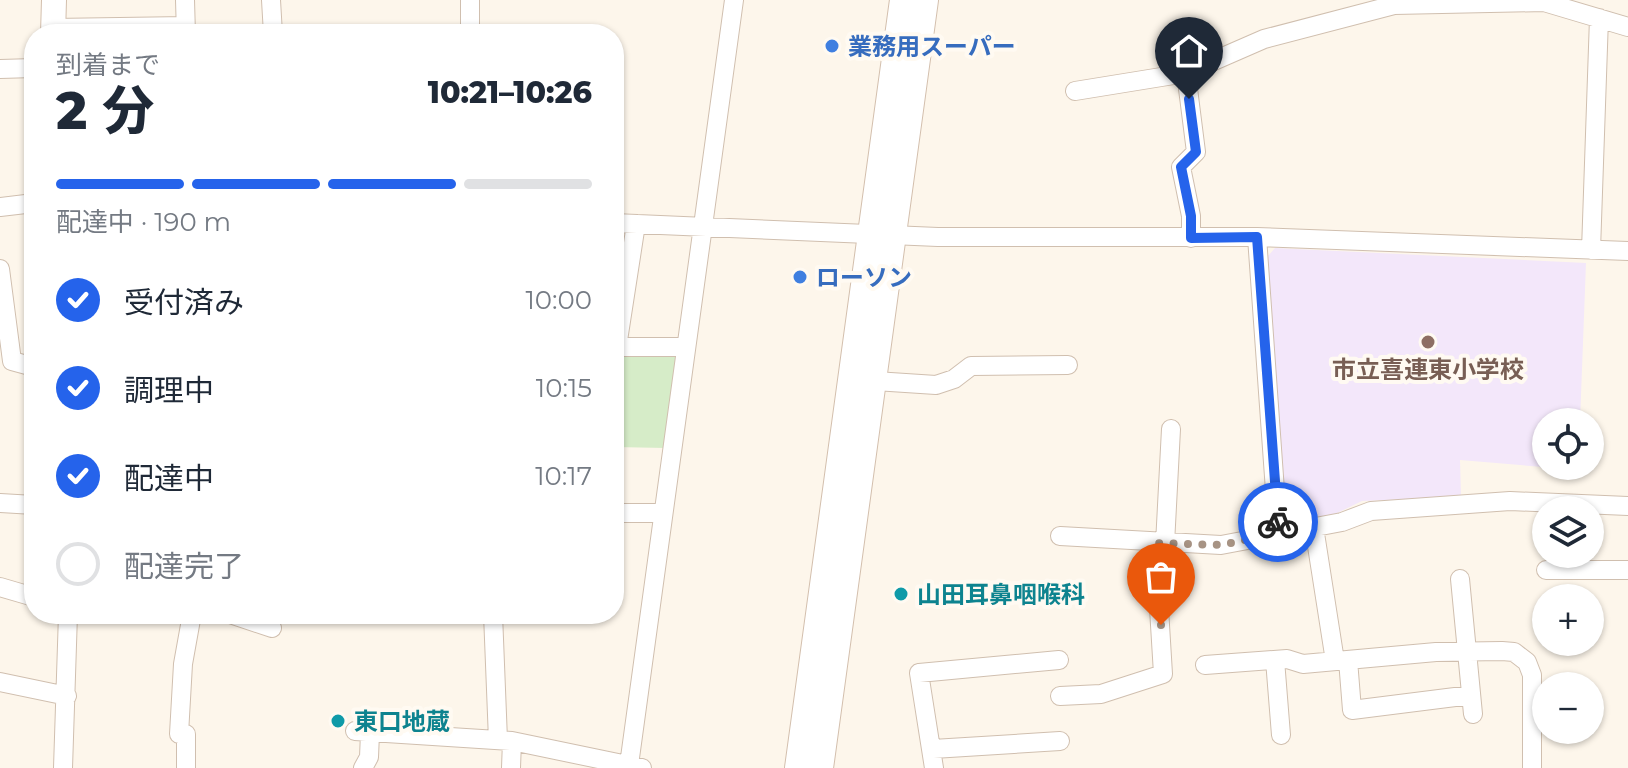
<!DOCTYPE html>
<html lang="ja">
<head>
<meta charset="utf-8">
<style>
	:root { --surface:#fff; --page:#f2f2f3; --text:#1f2937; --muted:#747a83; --line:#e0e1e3; --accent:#2563eb }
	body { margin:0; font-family:Montserrat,"Noto Sans JP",sans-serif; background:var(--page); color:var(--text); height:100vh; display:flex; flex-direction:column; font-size:30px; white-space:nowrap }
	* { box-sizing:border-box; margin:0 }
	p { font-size:26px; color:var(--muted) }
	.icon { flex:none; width:44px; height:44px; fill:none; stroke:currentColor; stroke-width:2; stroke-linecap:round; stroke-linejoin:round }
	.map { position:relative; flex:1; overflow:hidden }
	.panel { position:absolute; left:24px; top:24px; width:600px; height:600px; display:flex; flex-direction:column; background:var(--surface); border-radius:32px; box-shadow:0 2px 6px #0004 }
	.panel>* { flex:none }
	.tools { position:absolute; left:1532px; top:408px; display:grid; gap:16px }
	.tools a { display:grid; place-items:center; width:72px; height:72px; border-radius:50%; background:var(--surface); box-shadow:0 2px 6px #0004; font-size:40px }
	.pin { position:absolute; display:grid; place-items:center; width:68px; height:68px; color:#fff; margin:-82px -34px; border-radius:50% 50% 50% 0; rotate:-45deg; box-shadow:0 0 8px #0007 }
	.pin .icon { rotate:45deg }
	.courier { position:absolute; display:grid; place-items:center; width:80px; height:80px; margin:-40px; border:6px solid #2563eb; border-radius:50%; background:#fff; color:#222; box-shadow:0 2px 10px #0007 }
	.head em { font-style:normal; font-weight:800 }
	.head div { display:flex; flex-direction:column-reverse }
	.head { display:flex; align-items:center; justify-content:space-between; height:136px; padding:0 32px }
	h1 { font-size:52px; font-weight:800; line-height:60px }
	.bar { display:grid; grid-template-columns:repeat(4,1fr); gap:12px 8px; align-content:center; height:96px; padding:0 32px }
	.bar i { height:10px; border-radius:6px; background:var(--line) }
	.bar .selected { background:var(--accent) }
	.bar p { grid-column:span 4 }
	ol { padding:0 32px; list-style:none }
	li { display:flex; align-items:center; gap:24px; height:88px }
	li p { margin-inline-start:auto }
	li .icon { padding:8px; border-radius:50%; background:var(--accent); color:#fff; stroke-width:4 }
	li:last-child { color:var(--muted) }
	li i { width:44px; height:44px; border:4px solid var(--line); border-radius:50% }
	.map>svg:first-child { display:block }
	.education { fill:#f3e7fa }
	.green { fill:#d6ecc8 }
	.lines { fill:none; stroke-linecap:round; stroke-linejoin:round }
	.street-casing { stroke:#d0bfaf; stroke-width:20 }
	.secondary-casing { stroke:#d3bfad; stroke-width:26 }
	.street { stroke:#fff; stroke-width:18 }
	.secondary { stroke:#fff; stroke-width:24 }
	.done { stroke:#a79384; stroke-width:8; stroke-dasharray:0 14.4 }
	.route { stroke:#2563eb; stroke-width:10 }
	.shop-dot { fill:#3f7fe0; stroke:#fffaf2; stroke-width:3 }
	.education-dot { fill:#8d6e63; stroke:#fffaf2; stroke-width:3 }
	.culture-dot { fill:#0f9aa8; stroke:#fffaf2; stroke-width:3 }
	.labels { text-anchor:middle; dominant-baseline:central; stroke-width:8; stroke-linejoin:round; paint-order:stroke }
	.shop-label { font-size:24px; font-weight:bold; fill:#366cbe; stroke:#fffaf2; text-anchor:start }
	.education-label { font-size:24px; font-weight:bold; fill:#785e54; stroke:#fffaf2 }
	.culture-label { font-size:24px; font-weight:bold; fill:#0d838f; stroke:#fffaf2; text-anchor:start }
</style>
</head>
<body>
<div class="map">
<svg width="1628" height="768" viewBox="0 0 1628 768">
	<rect width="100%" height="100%" fill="#fdf6eb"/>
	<path class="education" d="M1275,248L1586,263L1580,422H1546V466H1579V470L1460,460L1461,497L1362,501L1331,516L1283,521L1267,257Z"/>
	<path class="green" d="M614,351L679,353L666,448L614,447Z"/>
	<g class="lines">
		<g class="street-casing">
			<path id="street" d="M185,0L186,34
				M271,0L273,34
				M53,28L186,26
				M470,34V0
				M0,69L34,68
				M1186,73L1196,152L1181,167L1191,216V238
				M1075,91L1186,73L1264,39L1394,5L1544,2L1628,27
				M0,207L34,203
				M614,223L938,237H1257L1628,251
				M1257,237L1278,533
				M1591,250L1599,18
				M0,269L12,361L34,367
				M614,347H686
				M617,347L636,224
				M875,381L936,385L954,379L971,366L1068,365
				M0,503L34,505
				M614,513H663
				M1314,527L1335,661
				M1060,536L1221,545L1342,522L1371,511L1510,501L1628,506
				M1165,544L1171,429
				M1546,570H1628
				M1460,579L1473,714
				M0,587L34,597
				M230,614L272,628
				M493,614L498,740
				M1275,660L1281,735
				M1348,660L1352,710L1471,695
				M1205,665L1287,659L1303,664L1436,652L1502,651L1514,652L1527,662L1532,675V768
				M0,682L67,696
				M1060,696L1101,694L1163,674L1155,543
				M355,731L512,741L642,768
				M179,734L183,664L192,614
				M186,734V768
				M933,749L1060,741
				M629,765L734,0
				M63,768L68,614
				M363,768L369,757L370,733
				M511,768L512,741
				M934,768L919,673L1059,660"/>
		</g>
		<g class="secondary-casing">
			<path id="secondary" d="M53,34L54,0
				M797,768L902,0
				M821,768L926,0"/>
		</g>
		<use href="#street" class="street"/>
		<use href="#secondary" class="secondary"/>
	</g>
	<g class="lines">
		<path class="done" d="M1161,625L1155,543L1221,545L1278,533V522"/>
		<path class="route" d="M1189,99L1196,152L1181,167L1191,216V238L1257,237L1278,522"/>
	</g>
	<g class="shop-dot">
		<circle cx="832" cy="46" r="8"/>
		<circle cx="800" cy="277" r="8"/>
	</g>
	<circle class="education-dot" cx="1428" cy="342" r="8"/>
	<g class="culture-dot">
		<circle cx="901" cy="594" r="8"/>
		<circle cx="338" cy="721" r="8"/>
	</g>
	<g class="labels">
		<g class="shop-label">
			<text x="848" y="46">業務用スーパー</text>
			<text x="816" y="277">ローソン</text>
		</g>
		<g class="education-label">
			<text x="1428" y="369">市立喜連東小学校</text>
		</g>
		<g class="culture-label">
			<text x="917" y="594">山田耳鼻咽喉科</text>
			<text x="354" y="721">東口地蔵</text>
		</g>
	</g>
</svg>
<div class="tools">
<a><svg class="icon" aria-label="locate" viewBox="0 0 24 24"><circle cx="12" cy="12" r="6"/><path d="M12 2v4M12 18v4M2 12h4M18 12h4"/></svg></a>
<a><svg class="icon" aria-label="layers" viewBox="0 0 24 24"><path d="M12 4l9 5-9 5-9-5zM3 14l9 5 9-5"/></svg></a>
<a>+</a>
<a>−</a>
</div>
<div class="pin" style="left:1161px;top:625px;background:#ea580c"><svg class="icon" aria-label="bag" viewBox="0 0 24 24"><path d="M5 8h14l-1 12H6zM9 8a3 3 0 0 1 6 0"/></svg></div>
<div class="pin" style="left:1189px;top:99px;background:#1f2937"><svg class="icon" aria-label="home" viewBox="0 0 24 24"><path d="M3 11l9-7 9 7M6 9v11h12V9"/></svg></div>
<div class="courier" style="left:1278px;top:522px"><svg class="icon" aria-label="bike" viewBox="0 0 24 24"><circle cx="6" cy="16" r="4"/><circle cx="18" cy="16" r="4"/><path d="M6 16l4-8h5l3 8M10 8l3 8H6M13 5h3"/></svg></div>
<section class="panel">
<div class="head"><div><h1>2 分</h1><p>到着まで</p></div><em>10:21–10:26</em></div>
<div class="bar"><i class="selected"></i><i class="selected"></i><i class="selected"></i><i></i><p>配達中 · 190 m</p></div>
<ol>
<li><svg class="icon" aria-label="check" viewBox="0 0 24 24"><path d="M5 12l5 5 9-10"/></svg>受付済み<p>10:00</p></li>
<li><svg class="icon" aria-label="check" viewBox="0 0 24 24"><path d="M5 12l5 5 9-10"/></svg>調理中<p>10:15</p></li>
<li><svg class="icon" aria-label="check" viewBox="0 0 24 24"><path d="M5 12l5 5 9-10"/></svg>配達中<p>10:17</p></li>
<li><i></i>配達完了</li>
</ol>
</section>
</div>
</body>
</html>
